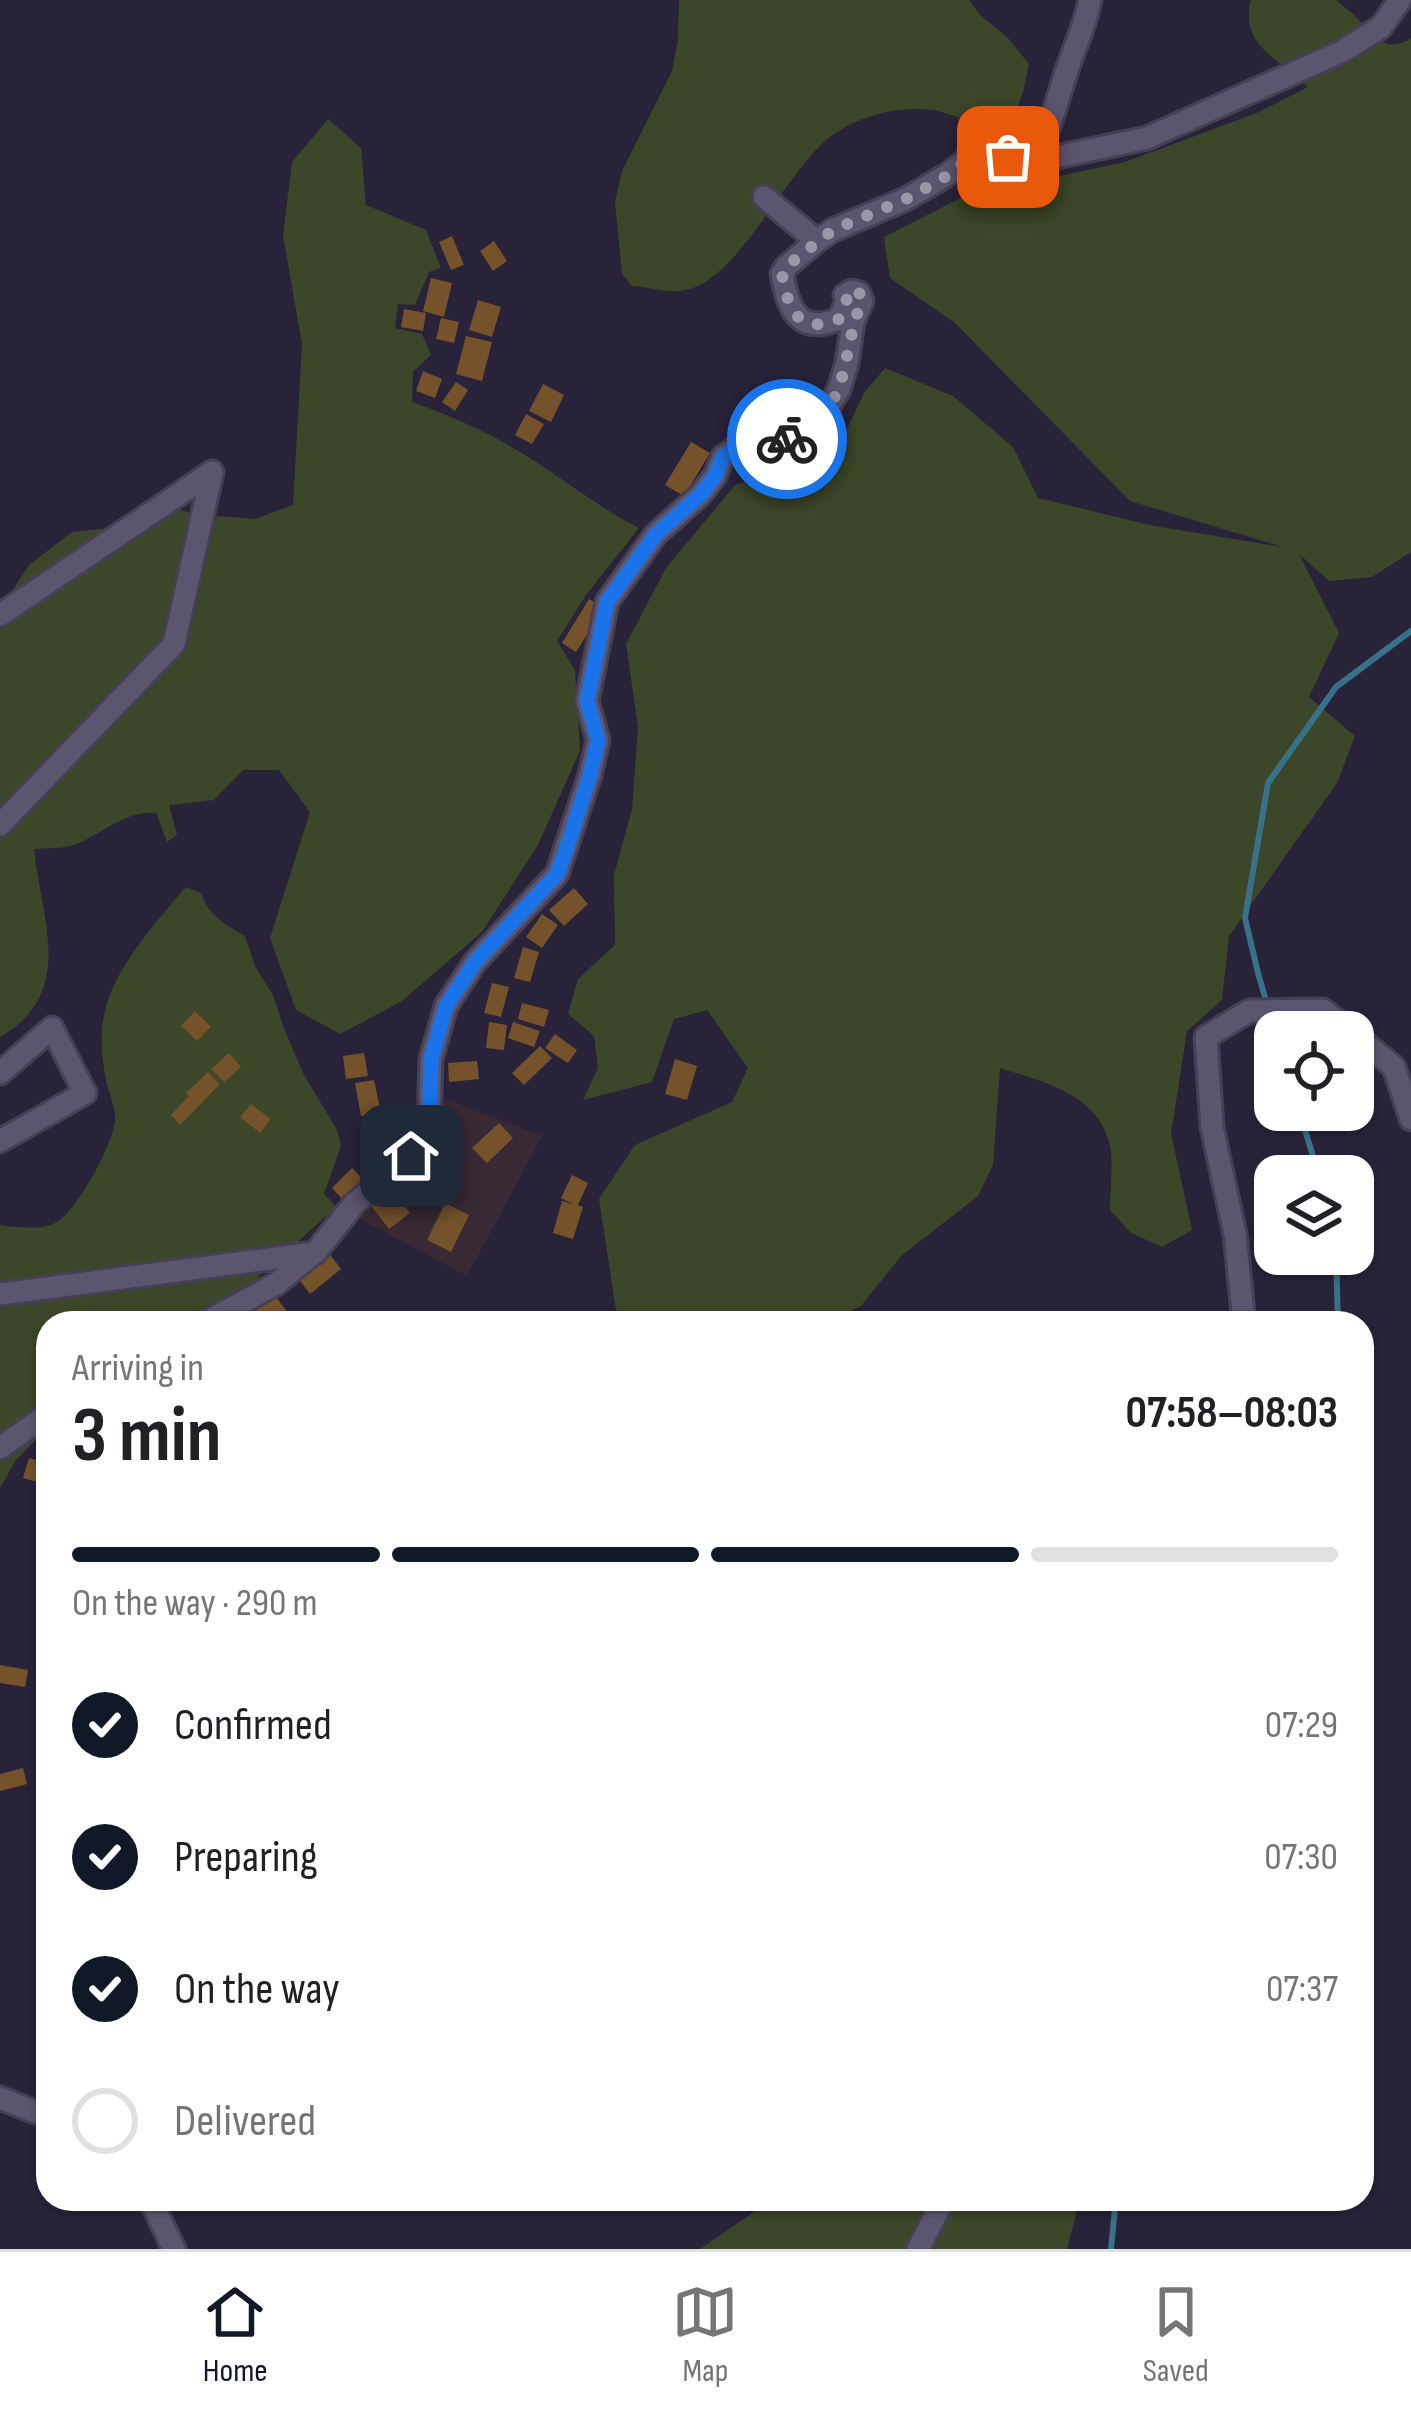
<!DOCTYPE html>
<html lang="en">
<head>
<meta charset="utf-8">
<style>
	:root { --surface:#fff; --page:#f6f6f6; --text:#202124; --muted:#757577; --line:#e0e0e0; --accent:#111827 }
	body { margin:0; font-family:"Sofia Sans Condensed",sans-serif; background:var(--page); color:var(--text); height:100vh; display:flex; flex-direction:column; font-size:45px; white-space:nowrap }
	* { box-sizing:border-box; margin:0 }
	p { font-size:39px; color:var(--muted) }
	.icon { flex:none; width:66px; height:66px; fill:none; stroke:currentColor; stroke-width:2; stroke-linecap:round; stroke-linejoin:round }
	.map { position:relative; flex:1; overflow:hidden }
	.panel { position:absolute; left:36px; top:1311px; width:1338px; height:900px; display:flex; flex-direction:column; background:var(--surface); border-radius:36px; box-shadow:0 3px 9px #0004 }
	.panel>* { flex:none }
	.tools { position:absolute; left:1254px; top:1011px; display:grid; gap:24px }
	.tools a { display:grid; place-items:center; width:120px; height:120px; border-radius:24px; background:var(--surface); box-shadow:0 3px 9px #0004; font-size:60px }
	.pin { position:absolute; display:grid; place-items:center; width:102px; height:102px; color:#fff; margin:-51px; border-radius:24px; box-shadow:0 6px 18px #0006 }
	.courier { position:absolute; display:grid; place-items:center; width:120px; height:120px; margin:-60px; border:9px solid #1a73e8; border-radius:50%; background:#fff; color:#222; box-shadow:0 3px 15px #0007 }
	.headline em { font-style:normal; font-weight:700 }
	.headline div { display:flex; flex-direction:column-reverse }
	.headline { display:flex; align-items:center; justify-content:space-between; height:204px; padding:0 36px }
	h1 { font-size:78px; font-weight:700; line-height:90px }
	.bar { display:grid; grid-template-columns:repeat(4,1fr); gap:18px 12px; align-content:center; height:144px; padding:0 36px }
	.bar i { height:15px; border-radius:9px; background:var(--line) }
	.bar .current { background:var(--accent) }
	.bar p { grid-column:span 4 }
	ol { padding:0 36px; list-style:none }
	li { display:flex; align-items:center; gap:36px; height:132px }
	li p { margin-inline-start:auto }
	li .icon { padding:12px; border-radius:50%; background:var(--accent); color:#fff; stroke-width:4 }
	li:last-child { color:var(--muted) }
	li i { width:66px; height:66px; border:6px solid var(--line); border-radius:50% }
	.menu { display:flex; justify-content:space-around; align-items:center; height:168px; border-top:3px solid var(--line); background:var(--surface); font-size:33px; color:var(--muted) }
	.menu a { display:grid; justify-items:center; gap:6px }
	.menu .current { color:var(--accent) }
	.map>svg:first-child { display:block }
	.education { fill:#392934 }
	.green { fill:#3c4628 }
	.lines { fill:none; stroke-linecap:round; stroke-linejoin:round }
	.stream { stroke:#37718a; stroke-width:6 }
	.building { fill:#75522a }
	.minor-casing { stroke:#454054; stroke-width:27 }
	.minor { stroke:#5c5570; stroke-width:21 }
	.done { stroke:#9b97a9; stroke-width:12; stroke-dasharray:0 21.6 }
	.route { stroke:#1a73e8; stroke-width:15 }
</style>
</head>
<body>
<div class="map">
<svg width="1411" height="2249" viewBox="0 0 1411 2249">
	<rect width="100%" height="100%" fill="#29233a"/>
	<path class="education" d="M438,1096L542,1136L467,1276L353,1215L384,1181Z"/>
	<path class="green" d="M679,0H969L980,15L1008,38L1029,64C1025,80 1023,104 1011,116C992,136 956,114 933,110C899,106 865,114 837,132C785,165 739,288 678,291C664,292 647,287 632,286L622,274L615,202L622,171L672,71L678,40Z
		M1251,0H1336C1344,7 1353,13 1360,21C1375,37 1387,54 1411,38V552L1372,577L1329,581L1299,554L1339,633L1309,697L1355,736L1337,783L1229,936L1222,1000L1187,1031L1171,1134L1192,1230L1162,1247L1131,1233L1110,1210C1110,1191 1114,1158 1109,1141C1094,1092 1042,1082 1000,1068L993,1165L978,1196L901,1256L861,1306L823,1323H618L599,1199L635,1145L732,1102L748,1068L707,1010L674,1019L652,1082L583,1100L598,1068L594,1036L568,1014L578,979L615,945L614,875L632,809L638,727L626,644L666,568L735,485L837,450L864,393L885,368L953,396L1013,447L1038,498L1154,526L1283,547L1130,501L955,323L890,278L884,237L992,182H1031L1125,162L1259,112L1308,87C1281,59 1239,47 1251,0Z
		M328,119L361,148L366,205L426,230L441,268L429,272L415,305L398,304L395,328L422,334L431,355L413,372L412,402C457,418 494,435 533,460C569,483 601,509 639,528L586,595L557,641L575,670L580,751L538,845L482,932L402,1001L340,1034L296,1010L270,938L310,812L279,770H243L214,800L169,805L177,835L167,842L156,813C124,810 102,835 74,845C62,849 46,848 34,849C41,918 77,993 0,1037V623L10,594L29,565L72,532L120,527L149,510L178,509L194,514L255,519L293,505L302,344L283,235L292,162Z
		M186,887L201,893C209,916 224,924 245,936L255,966L274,997L283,1026L304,1075L337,1130L341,1146L324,1194L337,1207L262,1273L222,1323H48V1428L16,1460L0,1488V1225C17,1227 39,1231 55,1223C76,1214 113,1143 115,1121C116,1109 110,1096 107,1085C102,1060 99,1036 105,1011C115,967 157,921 186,887Z
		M773,2199H1080L1067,2249H700Z"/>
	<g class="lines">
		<path class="stream" d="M1275,1032L1258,973L1245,918L1268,783L1336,687L1411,631
			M1299,1110L1319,1176
			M1336,1254L1338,1323
			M1111,2249L1115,2208L1122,2199"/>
	</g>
	<path class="building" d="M452,236L464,265L451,270L439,242Z
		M494,241L507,261L493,271L480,251Z
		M431,278L452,283L444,317L423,311Z
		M478,300L501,307L492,337L469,330Z
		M404,309L426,313L423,331L401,327Z
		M441,318L459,322L454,343L436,339Z
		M466,336L492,342L482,381L456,374Z
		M423,371L442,379L435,398L416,391Z
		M456,382L468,390L455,411L442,402Z
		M543,384L564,395L551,422L529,411Z
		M526,414L544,424L532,444L515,435Z
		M691,442L710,453L684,496L665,485Z
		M589,599L604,608L576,652L562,643Z
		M574,888L588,904L564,926L549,910Z
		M542,914L558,925L542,948L526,937Z
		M523,947L539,952L530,982L514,978Z
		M492,983L509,987L501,1017L484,1013Z
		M522,1003L549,1010L544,1027L518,1019Z
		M195,1011L211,1027L197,1041L181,1026Z
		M489,1022L507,1025L504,1050L486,1048Z
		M513,1022L540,1031L534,1047L508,1038Z
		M555,1034L577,1050L568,1063L545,1048Z
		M540,1046L552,1058L524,1085L512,1073Z
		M229,1053L241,1067L224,1082L211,1069Z
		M364,1053L368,1076L346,1079L343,1056Z
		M675,1059L697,1066L687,1100L665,1094Z
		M477,1061L479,1079L449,1082L448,1063Z
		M208,1072L220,1084L180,1125L171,1115L189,1096L186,1093Z
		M374,1080L381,1113L361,1116L355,1083Z
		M251,1104L271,1119L260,1133L240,1117Z
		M499,1123L513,1138L487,1163L472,1148Z
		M383,1137L398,1142L392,1165L376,1161Z
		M352,1168L364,1180L343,1200L332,1188Z
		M572,1175L588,1183L578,1205L583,1207L573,1239L553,1233L562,1201L573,1204L561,1198Z
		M386,1183L410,1213L389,1229L365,1198Z
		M445,1203L469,1215L451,1252L427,1240Z
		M328,1252L341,1269L310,1294L297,1277Z
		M273,1293L288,1313L274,1323H231Z
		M29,1458L48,1463V1485L23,1478Z
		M0,1665L28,1670L25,1687L0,1683Z
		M23,1768L27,1784L0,1791V1774Z"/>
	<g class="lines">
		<g class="minor-casing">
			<path id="minor" d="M1037,161C1048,132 1056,105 1065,76C1073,50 1085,27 1090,0
				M817,241L833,230L906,199L947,175L966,160L994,155L1037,161L1147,138L1343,51L1381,27L1400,0
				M0,615L212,472L174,644L0,825
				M1353,1034L1394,1067L1411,1119
				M0,1073L52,1028L85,1093L0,1141
				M0,1294L315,1253L354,1204L411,1156L429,1123L431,1059L446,1006L475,962L557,874L590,775L598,740L587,701L607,602L656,534L700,495L715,476L723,457L745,441L763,436L778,440L791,439L823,417L839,389L847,363L853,322L862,301L859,293L852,291L845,295L847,301L839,319C799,335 788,310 782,274L787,266L817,241L764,197
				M204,1323L276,1284L314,1253
				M1244,1323L1235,1234L1212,1127L1206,1037L1249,1011L1323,1010L1351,1032
				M0,1448L48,1414
				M0,2098L48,2117
				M150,2199L174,2249
				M918,2249L944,2199"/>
		</g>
		<use href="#minor" class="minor"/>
	</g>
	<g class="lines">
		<path class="done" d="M787,439C856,408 838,358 862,301L859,292L852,291L845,295L847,301L839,319C799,336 788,310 782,274L787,266L833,230L906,199L947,176L966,160L994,155L1008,157"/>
		<path class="route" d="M411,1156L429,1123L431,1059L446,1006L475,962L557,874L566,850L590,775L598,740L587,701L607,602L656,534L700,495L715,476L723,457L745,441L763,436L787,439"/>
	</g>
</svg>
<div class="tools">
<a><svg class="icon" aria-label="locate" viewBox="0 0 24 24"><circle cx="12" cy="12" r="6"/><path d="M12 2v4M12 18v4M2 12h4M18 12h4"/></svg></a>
<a><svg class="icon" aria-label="layers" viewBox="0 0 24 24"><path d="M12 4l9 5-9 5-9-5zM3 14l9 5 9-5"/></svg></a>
</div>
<div class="pin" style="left:1008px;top:157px;background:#ea580c"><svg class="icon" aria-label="bag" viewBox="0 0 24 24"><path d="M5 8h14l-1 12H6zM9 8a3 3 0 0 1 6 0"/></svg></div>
<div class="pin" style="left:411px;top:1156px;background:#1f2937"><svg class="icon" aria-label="home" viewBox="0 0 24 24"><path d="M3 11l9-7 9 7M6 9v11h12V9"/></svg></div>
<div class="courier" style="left:787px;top:439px"><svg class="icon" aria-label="bike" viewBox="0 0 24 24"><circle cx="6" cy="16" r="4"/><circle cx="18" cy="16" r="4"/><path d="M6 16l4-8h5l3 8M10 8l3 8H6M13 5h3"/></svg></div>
<section class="panel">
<div class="headline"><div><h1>3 min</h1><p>Arriving in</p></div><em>07:58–08:03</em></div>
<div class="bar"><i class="current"></i><i class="current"></i><i class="current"></i><i></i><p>On the way · 290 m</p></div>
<ol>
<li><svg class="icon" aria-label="check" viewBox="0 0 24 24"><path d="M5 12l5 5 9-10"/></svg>Confirmed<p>07:29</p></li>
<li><svg class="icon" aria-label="check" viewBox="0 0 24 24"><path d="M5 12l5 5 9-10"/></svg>Preparing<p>07:30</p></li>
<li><svg class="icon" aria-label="check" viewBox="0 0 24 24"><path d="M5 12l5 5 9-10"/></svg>On the way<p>07:37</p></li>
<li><i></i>Delivered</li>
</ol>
</section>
</div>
<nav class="menu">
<a class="current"><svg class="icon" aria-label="home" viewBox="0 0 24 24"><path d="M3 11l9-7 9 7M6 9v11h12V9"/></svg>Home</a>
<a><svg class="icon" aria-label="map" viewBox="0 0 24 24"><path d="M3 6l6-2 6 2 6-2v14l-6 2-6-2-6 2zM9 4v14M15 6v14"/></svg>Map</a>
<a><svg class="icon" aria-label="saved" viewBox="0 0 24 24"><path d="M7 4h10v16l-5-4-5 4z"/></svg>Saved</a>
</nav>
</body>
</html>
